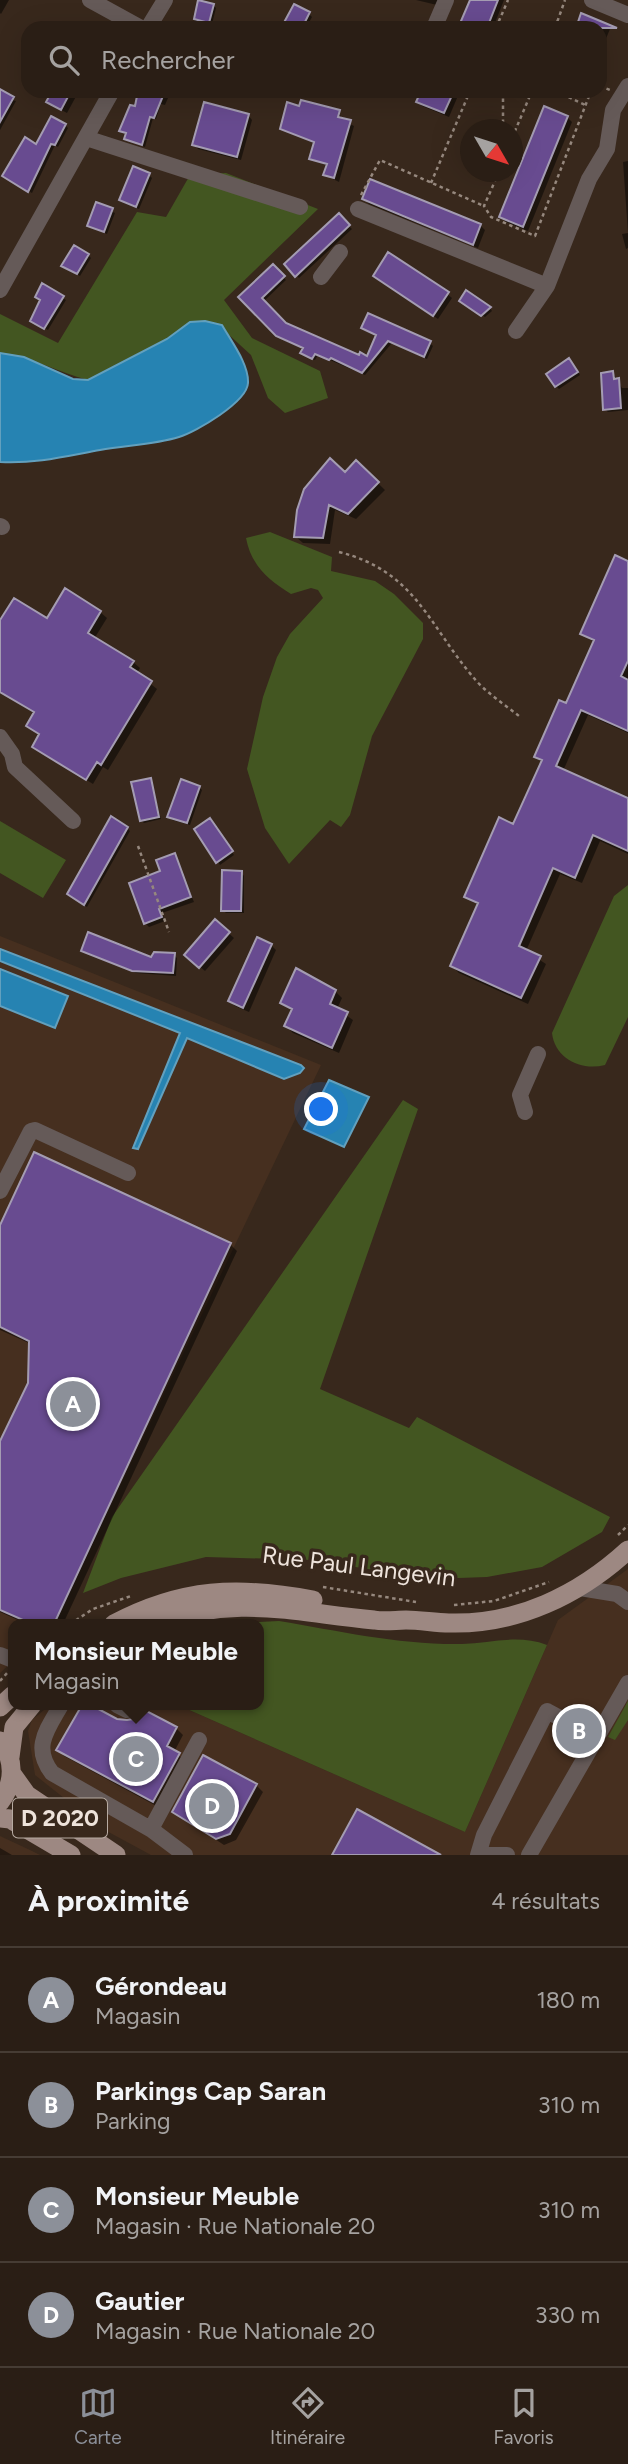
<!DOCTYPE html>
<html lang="fr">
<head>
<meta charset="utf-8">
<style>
	body { margin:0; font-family:Figtree,sans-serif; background:#362b22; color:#f1f3f6 }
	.compass { position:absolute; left:460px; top:119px; width:63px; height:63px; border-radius:50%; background:#2a1e15; box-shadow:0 7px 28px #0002; rotate:129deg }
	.you { position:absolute; left:322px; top:1110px; width:24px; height:24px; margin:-18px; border:5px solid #fff; border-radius:50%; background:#1a73e8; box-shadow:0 0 0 10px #1a73e833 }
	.badge { display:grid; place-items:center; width:46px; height:46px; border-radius:50%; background:#8c9099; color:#fff; font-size:23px; font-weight:700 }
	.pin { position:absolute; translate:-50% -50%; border:4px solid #fff; box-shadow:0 2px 7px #0006 }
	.popup { position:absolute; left:8px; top:1619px; width:256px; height:91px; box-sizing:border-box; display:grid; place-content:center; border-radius:14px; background:#2a1e15; filter:drop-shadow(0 2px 5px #0005); font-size:23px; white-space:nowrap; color:#a5a2a0 }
	.popup b { font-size:26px; color:#f1f3f6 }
	.popup::after { content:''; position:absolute; left:50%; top:100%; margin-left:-14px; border:14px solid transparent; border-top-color:#2a1e15 }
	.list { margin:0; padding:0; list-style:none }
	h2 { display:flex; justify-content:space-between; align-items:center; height:91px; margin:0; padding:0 28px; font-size:30px }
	h2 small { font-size:23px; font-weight:400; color:#a5a2a0 }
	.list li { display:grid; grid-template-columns:46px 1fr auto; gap:21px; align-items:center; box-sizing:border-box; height:105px; padding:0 28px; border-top:2px solid #463c34 }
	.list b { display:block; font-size:26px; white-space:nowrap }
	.list p { margin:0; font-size:23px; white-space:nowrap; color:#a5a2a0 }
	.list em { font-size:23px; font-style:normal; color:#a5a2a0 }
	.icon { flex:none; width:38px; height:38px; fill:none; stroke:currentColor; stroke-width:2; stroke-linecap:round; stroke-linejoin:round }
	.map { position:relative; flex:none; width:628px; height:1855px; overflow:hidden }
	.search { position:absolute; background:#2a1e15; box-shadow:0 7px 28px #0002; left:21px; right:21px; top:21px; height:77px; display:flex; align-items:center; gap:18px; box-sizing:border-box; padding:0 24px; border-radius:21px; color:#a5a2a0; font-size:26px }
	.sheet { height:511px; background:#2a1e15 }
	nav { display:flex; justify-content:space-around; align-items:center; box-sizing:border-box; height:98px; border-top:2px solid #463c34; background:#2a1e15; font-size:19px; color:#a5a2a0 }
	nav a { display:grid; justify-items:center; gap:4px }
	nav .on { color:#8c9099 }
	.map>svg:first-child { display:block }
	.built { fill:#462f1f }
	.green { fill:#435621 }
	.water { fill:#2683b2; stroke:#62a0be; stroke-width:2 }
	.shadow { fill:#0007 }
	.building { fill:#684b90; stroke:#a49cb2; stroke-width:2 }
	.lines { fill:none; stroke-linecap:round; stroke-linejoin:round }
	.path { stroke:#96887e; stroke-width:2.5; stroke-dasharray:3.5 3.5; stroke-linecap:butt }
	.minor { stroke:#655a58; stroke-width:16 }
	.major { stroke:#9d8882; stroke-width:19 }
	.labels { text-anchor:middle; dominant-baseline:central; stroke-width:7; stroke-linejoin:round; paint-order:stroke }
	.shield { fill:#38281c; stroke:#b7aba2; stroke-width:2 }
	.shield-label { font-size:23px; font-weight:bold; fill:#eee3db }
	.street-label { font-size:24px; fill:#eee3db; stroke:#38281c }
</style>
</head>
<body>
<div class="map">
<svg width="628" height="1855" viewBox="0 0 628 1855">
	<rect width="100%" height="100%" fill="#38281c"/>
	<!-- built -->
	<path class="built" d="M0 936 321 1065 54 1624H13V1661L0 1673Z
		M628 1569V1855H151L103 1829 35 1775 28 1731 32 1720 50 1705H178L465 1832 558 1620Z
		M0 1836 30 1850 40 1855H0Z"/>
	<!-- green -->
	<path class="green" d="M226 173 318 209 224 300 252 338 320 371 328 398 285 413 268 398 251 355 216 323 190 322 167 339 88 380C58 372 31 357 0 353V314L58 343 137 212 166 217 190 175Z
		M270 532 332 557 331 571 375 581 394 594 423 623V639L372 736 350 815 341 827 330 820 289 864 265 828 247 769 263 697 277 657 290 634 323 598 318 590 311 588 291 594C268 580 251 565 246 538Z
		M0 821 66 860 43 898 0 873Z
		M628 885V1017L605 1065C581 1071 555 1059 552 1033L614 896Z
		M403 1100 418 1109 320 1389 409 1428 417 1417 610 1517 602 1532 542 1567 487 1577 430 1579 312 1560 206 1557 121 1578 83 1593 112 1517Z
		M279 1621C339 1631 400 1645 462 1644 492 1643 518 1634 547 1645L465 1832 178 1705H258V1624H220Z
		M628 1701V1720L615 1740 608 1737Z"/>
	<!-- water -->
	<path class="water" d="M205 321 222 325C231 341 249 364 248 383 247 402 196 432 179 437 153 445 126 445 100 450 67 456 35 464 0 462V353L24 357 73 379 88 380 167 339 190 322Z
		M0 949 301 1065 304 1068 300 1073 284 1079 187 1038 138 1149 133 1148 180 1033 0 961Z
		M0 969 68 996 55 1028 0 1006Z
		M329 1080 369 1097 344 1147 304 1129Z"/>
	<!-- shadow -->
	<path class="shadow" d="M0 0H9L1 14 0 13Z
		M416 0H440L437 5Z
		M471 0H504L493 28H460Z
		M214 6 216 8 211 28H193L196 15Z
		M309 14 312 17 306 28H283Z
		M605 24 610 29 600 53V28H577Z
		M54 91H79L67 113 50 104Z
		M144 91H171L165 105 161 104 156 119 153 118 145 147 129 141 127 135 121 131Z
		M422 91H467L466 94 460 91 449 117 422 106 418 101Z
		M566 91H585L582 97Z
		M0 97 16 101 0 130Z
		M339 112 342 120 354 126 339 182 325 175 328 166 311 158 315 144 282 128Z
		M248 115 252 120 241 160 198 149 194 144Z
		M567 117 572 122 528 231 506 222 501 217Z
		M65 125 68 128 58 147 55 145 32 193 7 179 37 146Z
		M628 161V248L626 249 622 234 628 233 623 162Z
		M149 175 152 178 139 209 124 203 121 200Z
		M371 181 480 225 485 230 478 248 369 204 364 199Z
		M97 204 115 213 107 234 89 226Z
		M339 216 352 229 299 278 286 264Z
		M88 255 91 258 80 276 67 268Z
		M273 267 286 280 263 302 285 324 360 358H367L377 336 363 328 430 343 433 346 427 359 392 343 365 375 318 355 315 360 306 356 304 349 281 339 241 297Z
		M375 276 447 294 452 298 438 319Z
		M43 286 66 300 48 330 35 323Z
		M464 304 490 308 492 311 485 317Z
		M572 363 580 375 559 389 556 386Z
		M613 373 622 388H628V410L608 412 605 409Z
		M356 462 385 490 356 519 335 510 330 544 303 543 296 537Z
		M628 563V733L588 715 563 771 628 800V854L600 841 582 883 560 874 526 951 546 964 528 1004 459 973 452 966 479 905 466 896 514 826 542 763 536 756 567 705 595 643 582 634Z
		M100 612 107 618 94 639 133 662 140 668 137 673 157 689 108 770 103 767 93 784 34 747 40 736 28 726 35 714 0 691V623Z
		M150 779 161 819 144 823 141 820Z
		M199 787 202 790 190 825 172 820 169 817Z
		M213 823 234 855 220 865 218 862Z
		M127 828 130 831 87 907 72 897Z
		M174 855 194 902 162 913 165 921 149 927 145 923 163 872Z
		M241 872 244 876V913H226L223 910Z
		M215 921 234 938 205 971 186 955Z
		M271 945 276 950 249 1012 235 1006 230 1001Z
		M83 950 152 959 174 955 177 958 176 976 136 973Z
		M335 991 342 998 337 1009 353 1020 339 1053 293 1033 286 1026 293 1011 282 1003Z
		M35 1155 230 1244 237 1251 63 1624H27L0 1612V1446L29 1383 31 1344 0 1330V1229Z
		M83 1705 117 1721 176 1728 183 1735 174 1752 186 1761 160 1808 64 1756 58 1749Z
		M256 1785 263 1792 236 1840 224 1845 174 1812Z
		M0 1848 12 1855H0Z"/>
	<!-- building -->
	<path class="building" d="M198 0 214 4 209 23 194 19Z
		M470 0H498L487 28H458Z
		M294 4 310 12 302 28H281Z
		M581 13 617 28H576Z
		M0 89 14 97 0 122Z
		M52 91H71L61 110 46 102Z
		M130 91H165L154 118 150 117 142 145 124 139 126 133 119 131 130 105 135 106 137 96 129 94Z
		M421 91H454L444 113 416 102Z
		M301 100 340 110 338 117 351 120 334 178 323 175 327 164 309 159 314 142 280 129 287 102 299 106Z
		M204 102 249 114 237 157 192 145Z
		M544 106 568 116 523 227 499 217Z
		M51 116 66 124 55 145 51 144 28 192 2 176 25 137 36 144Z
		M133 166 150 173 136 207 119 200Z
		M370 179 481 224 473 245 362 199Z
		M96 202 113 208 104 232 87 226Z
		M339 213 350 225 295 277 284 264Z
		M74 245 89 254 77 274 61 266Z
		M388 252 449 292 433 316 373 276Z
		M273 264 285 276 262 298 286 323 359 355 360 352 367 356 376 335 361 328 368 313 431 341 424 357 388 341 362 373 331 358 329 360 315 354 312 359 300 353 303 348 276 336 238 297Z
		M42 283 64 296 44 329 30 321 40 300 35 297Z
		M466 290 491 307 481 316 459 301Z
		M569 358 578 372 555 387 546 374Z
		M613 371 614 379 619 378 621 408 603 410 601 373Z
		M330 458 345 472 356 460 379 482 348 514 329 505 323 538 294 537 297 510 304 489Z
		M615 555 628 561V661L621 676 628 680V731L581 710 556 766 628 798V851L593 835 575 878 553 868 519 946 541 956 521 998 450 966 478 903 464 897 499 817 513 824 542 760 534 757 559 700 566 703 594 640 580 634Z
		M65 588 101 611 88 633 134 661 130 667 152 681 101 765 97 762 86 780 32 747 39 734 26 726 34 712 0 692V620L14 598 47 618Z
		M151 778 159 817 140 821 131 782Z
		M181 779 200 786 187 823 167 817Z
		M111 816 128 827 84 905 67 894Z
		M210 818 233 851 216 863 194 829Z
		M175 853 191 897 159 909 162 917 144 924 129 883 160 871 156 860Z
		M222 870 242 871 241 911H221Z
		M215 919 230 932 199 968 184 955Z
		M88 932 151 957 154 952 175 953 173 973 132 971 81 951Z
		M257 937 272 944 243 1008 228 1001Z
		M296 968 336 990 330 1004 348 1012 332 1048 284 1026 292 1009 280 1003Z
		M34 1152 231 1243 54 1624H32L0 1610V1441L28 1383 29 1341 0 1327V1225Z
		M82 1705H91L117 1719 127 1720 133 1719 139 1707 177 1727 167 1746 180 1753 153 1802 56 1750Z
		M203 1755 257 1784 230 1834 216 1839 172 1812Z
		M357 1809 441 1855H332Z"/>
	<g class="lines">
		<!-- path -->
		<path class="path" d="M496 28 508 0
			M555 28 565 0
			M600 86 610 90
			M556 91 585 105
			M503 130V91
			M512 138 532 91
			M499 172 484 206 491 217 535 236 591 91
			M431 183 470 91
			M361 195 380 160 484 206
			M339 552C415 571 428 624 473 677 485 692 504 704 519 716
			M138 846 169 932
			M618 1535 628 1525
			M323 1587 416 1602
			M454 1605 494 1601 549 1582
			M70 1624 93 1609 131 1596
			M0 1681 8 1672"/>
		<!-- minor -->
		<path class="minor" d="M90 0 141 28
			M592 0 628 15
			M148 28 165 0
			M434 28 446 0
			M86 138 300 207
			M358 209 547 286 589 179 607 149 613 110 628 86
			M321 277 340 252
			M0 290 112 91
			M516 331 547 286
			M0 526 2 527
			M0 737 12 754 15 767 73 821
			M525 1112 520 1095 538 1054
			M0 1191 31 1131 35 1130 128 1173
			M580 1588 617 1594 628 1602
			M0 1655 13 1660
			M61 1705C47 1730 32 1747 52 1773L152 1830 185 1855
			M117 1705 127 1710
			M151 1829 199 1740
			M478 1855 484 1835 547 1711 597 1738
			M489 1855H507
			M529 1855 628 1683"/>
		<!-- major -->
		<path class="major" d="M114 1624C182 1588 238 1586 313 1600
			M153 1624C237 1594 290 1612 374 1620 385 1622 396 1620 406 1620 421 1620 435 1623 449 1623 517 1625 579 1595 628 1550
			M0 1707 13 1695
			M0 1741C15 1759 15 1783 0 1802
			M10 1757 14 1727 32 1705
			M12 1774 27 1795 116 1855
			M0 1818 10 1819 71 1855"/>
	</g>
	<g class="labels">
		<!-- shield labels -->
		<rect class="shield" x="13" y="1798.5" width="94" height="39" rx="5"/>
		<g class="shield-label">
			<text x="60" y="1818">D 2020</text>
		</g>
		<!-- street labels -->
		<g class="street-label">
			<text transform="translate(359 1566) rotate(7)">Rue Paul Langevin</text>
		</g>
	</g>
</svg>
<svg class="compass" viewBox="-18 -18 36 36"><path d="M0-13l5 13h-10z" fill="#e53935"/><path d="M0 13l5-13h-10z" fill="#a5a2a0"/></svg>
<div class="you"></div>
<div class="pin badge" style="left:73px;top:1404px">A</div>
<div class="pin badge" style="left:579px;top:1731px">B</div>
<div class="pin badge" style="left:136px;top:1759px">C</div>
<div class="popup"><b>Monsieur Meuble</b>Magasin</div>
<div class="pin badge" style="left:212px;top:1806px">D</div>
<div class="search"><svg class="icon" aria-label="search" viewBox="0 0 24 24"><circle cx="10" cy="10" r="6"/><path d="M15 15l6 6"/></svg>Rechercher</div>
</div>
<section class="sheet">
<h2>À proximité<small>4 résultats</small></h2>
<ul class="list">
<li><span class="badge">A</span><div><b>Gérondeau</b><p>Magasin</p></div><em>180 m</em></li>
<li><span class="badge">B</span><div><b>Parkings Cap Saran</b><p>Parking</p></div><em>310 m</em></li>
<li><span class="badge">C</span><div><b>Monsieur Meuble</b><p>Magasin · Rue Nationale 20</p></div><em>310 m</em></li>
<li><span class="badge">D</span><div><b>Gautier</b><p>Magasin · Rue Nationale 20</p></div><em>330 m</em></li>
</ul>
</section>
<nav>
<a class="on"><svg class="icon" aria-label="map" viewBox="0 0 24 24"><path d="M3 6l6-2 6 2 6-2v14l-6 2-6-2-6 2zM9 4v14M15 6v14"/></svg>Carte</a>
<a><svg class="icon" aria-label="directions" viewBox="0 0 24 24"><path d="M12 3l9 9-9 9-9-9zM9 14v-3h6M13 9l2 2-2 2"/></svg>Itinéraire</a>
<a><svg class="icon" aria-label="saved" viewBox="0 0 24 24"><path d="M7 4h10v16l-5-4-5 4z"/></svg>Favoris</a>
</nav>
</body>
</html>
